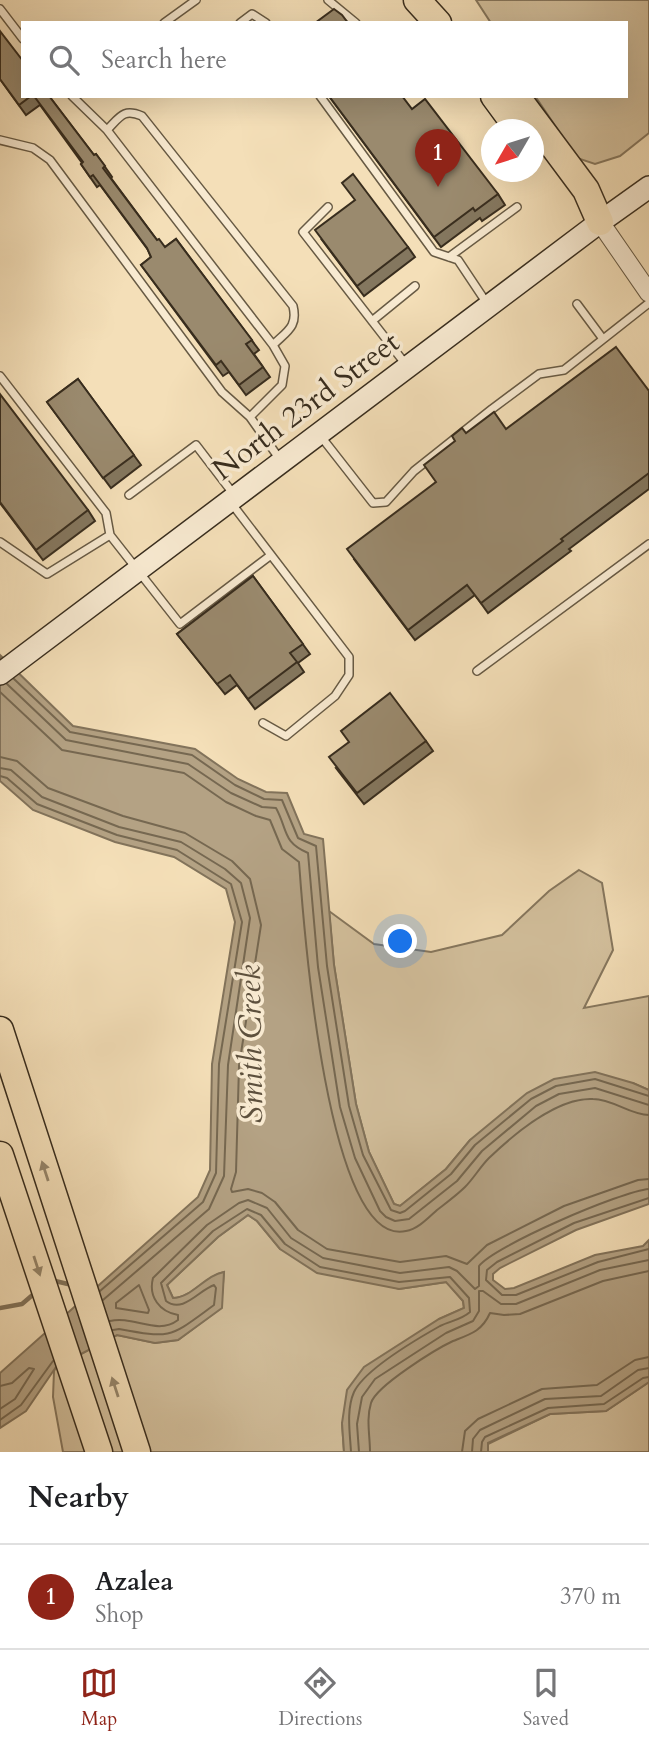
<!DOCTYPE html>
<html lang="en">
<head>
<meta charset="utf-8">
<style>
	body { margin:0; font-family:Cardo,serif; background:#f6f6f6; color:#202124 }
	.compass { position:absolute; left:481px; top:119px; width:63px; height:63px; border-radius:50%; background:#fff; box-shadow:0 7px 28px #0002; rotate:231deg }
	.you { position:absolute; left:401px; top:942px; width:24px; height:24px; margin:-18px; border:5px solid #fff; border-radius:50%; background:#1a73e8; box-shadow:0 0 0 10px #1a73e833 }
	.badge { display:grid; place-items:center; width:46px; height:46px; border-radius:50%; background:#8f2418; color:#fff; font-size:23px; font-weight:700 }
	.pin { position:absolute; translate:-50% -58px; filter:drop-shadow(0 2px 4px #0008) }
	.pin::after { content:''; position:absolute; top:37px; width:24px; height:21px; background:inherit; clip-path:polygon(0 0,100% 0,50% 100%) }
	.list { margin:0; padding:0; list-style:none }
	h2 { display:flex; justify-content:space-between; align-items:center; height:91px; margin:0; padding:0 28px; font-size:30px }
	h2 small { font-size:23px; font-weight:400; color:#757577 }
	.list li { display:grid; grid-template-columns:46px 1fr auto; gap:21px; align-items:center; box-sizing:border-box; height:105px; padding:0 28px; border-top:2px solid #e0e0e0 }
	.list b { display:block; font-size:26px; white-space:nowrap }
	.list p { margin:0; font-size:23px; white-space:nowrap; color:#757577 }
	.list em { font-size:23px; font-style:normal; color:#757577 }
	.icon { flex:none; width:38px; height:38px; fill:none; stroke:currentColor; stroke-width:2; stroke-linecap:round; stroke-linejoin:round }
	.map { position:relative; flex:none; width:649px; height:1452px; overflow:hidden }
	.search { position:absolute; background:#fff; box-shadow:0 7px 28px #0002; left:21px; right:21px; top:21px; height:77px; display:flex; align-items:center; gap:18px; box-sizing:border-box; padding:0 24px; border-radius:0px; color:#757577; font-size:26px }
	.sheet { height:196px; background:#fff }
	nav { display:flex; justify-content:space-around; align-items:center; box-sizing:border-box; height:98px; border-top:2px solid #e0e0e0; background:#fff; font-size:19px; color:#757577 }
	nav a { display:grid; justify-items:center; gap:4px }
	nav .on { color:#8f2418 }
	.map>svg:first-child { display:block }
	.green { fill:#d4c19e; stroke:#86775e; stroke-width:2 }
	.water { fill:#b4a284; stroke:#82735b; stroke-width:2 }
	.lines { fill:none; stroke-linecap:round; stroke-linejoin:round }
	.shore { stroke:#766851; stroke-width:2 }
	.stream { stroke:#82735b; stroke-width:4.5 }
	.service-casing { stroke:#675a44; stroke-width:10 }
	.tertiary-casing { stroke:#675a44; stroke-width:20 }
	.secondary-casing { stroke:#382d1e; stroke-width:24 }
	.motorway-casing { stroke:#382d1e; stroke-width:29 }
	.service { stroke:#f8ead1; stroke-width:7 }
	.tertiary { stroke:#f8ead1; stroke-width:18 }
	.secondary { stroke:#f8ead1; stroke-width:21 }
	.motorway { stroke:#f4dfb8; stroke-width:26 }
	.wall { fill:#84775f; stroke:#382d1e; stroke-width:2 }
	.building { fill:#9a8a6e; stroke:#382d1e; stroke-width:2 }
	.oneway { fill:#96866b }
	.labels { text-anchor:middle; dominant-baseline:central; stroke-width:7; stroke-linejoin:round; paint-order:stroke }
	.street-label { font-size:30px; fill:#382d1e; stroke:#f8ead1 }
	.water-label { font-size:32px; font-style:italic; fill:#5d503d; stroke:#f8ead1 }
</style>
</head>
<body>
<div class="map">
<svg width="649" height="1452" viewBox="0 0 649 1452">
	<rect width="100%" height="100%" fill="#f4dfb8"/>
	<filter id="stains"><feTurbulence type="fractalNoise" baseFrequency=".00286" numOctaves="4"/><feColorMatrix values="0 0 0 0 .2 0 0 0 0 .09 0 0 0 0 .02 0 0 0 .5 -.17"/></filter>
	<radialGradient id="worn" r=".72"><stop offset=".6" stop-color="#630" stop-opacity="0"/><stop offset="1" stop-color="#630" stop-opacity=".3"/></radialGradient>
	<!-- green -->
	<path class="green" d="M476 0H649V133L620 156 595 164 577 158 535 96H626V23H491Z
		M579 870 602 883 613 950 584 1008 649 996V1090L633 1083 470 1140 446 1169 400 1206 394 1204 369 1152 356 1104 334 965 329 911 374 944 431 952 502 935 549 891Z
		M248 1215 257 1221 280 1249 399 1289 447 1282 463 1301 464 1308 439 1319 342 1423 344 1452H63L53 1397 54 1371 56 1367 117 1335 155 1343 178 1340 221 1308 224 1272C205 1276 192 1298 173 1298L167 1285 218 1237Z
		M649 1382V1452H488V1444L550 1414 606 1411Z"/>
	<!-- water -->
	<path class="water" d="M0 655 73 726 195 749 238 779 266 792 287 793 304 834 323 839 334 965 356 1104 369 1152 394 1204 400 1206 446 1169 470 1140 527 1093 554 1079 595 1072 633 1083 649 1090V1204L576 1230 500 1268 493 1274V1280L505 1289 514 1288 595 1255 643 1246 649 1240V1382L606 1411 550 1414 488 1443V1452H344L342 1423 347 1390 364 1367 439 1319 464 1308 463 1301 446 1282 399 1289 317 1273 280 1249 257 1221 248 1215 218 1237 167 1285 173 1298C192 1298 205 1275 224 1272L222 1308 178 1340 155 1343 117 1335 56 1367 26 1411 0 1428V1373L198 1197 210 1170 212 1064 235 922 226 889 174 857 115 842 33 810 0 781Z"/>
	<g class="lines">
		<!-- shore -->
		<path class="shore" d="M14 679 70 732 192 755 235 785 264 799 282 800 298 838 316 846 327 966 349 1106 363 1155 391 1210 400 1213 405 1211 451 1174 475 1145 531 1099 556 1086 595 1079 649 1096
			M7 684 66 740 188 764 231 793 262 807 276 808C288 830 282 842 308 853L318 967 340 1107 355 1158 380 1211 386 1217 395 1221 409 1219 457 1181 482 1151 536 1106 559 1094 595 1088 649 1105
			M0 692 62 750 184 773 226 802 256 816 270 820 282 849 299 862C303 916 326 1250 406 1231 418 1229 428 1218 437 1210 446 1203 457 1195 465 1187 474 1178 480 1167 489 1158 514 1134 558 1097 593 1099 613 1099 630 1115 649 1115
			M0 757 17 761 48 788 123 816 185 833 232 861 250 879 261 925 239 1066 236 1172 231 1189 232 1192 248 1189 262 1193 275 1202 298 1230 327 1249 400 1262 446 1256 467 1264 487 1245 564 1206 638 1180 649 1179
			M0 768 11 770 42 797 119 827 181 842 225 869 241 883 250 918 228 1065 224 1176 209 1209 103 1300
			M0 776 7 778 37 804 117 835 177 850 231 884 242 922 219 1064 216 1173 203 1202 100 1291
			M649 1198 574 1223 497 1262 487 1270 486 1280 502 1295H516L598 1262 649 1249
			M139 1285 149 1310 148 1313 116 1308V1303Z
			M110 1321C133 1315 157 1336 178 1320V1315C160 1312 148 1297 153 1278L207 1225 239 1203 248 1200 267 1208 291 1238 323 1258 400 1273 449 1267 457 1271 475 1289 479 1286V1266C494 1246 622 1191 649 1189
			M113 1330 119 1329C173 1339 170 1337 214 1305L216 1288 214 1285C199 1290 183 1314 166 1301L161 1283 213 1231 247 1209 261 1215 285 1244 320 1267 399 1282 450 1277 469 1298 470 1312C461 1320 450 1321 440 1326 417 1339 365 1369 354 1392 346 1410 350 1433 351 1452
			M0 1386 12 1383 29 1368 34 1369 15 1399 0 1409
			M0 1420 21 1405 53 1361
			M359 1452 357 1424 362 1397 375 1379 446 1333 473 1321 479 1311V1291H483L501 1304H516L600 1270 649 1260
			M370 1452C370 1436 366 1419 371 1403 376 1386 436 1349 453 1341 471 1334 482 1331 490 1313L504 1315 520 1314 603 1281 649 1271
			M462 1452 465 1431 478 1419 542 1389 597 1385 635 1360 649 1357
			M472 1452 473 1439 480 1430 545 1399 601 1396 638 1370 649 1368
			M481 1452 482 1442 485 1437 548 1408 604 1404 643 1378 649 1377"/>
		<!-- stream -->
		<path class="stream" d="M51 1280 72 1285
			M0 1308 22 1304 36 1292"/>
		<!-- service casing -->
		<g class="service-casing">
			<path id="service" d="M328 0 356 23
				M0 9 23 39
				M164 23 196 0
				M240 23 252 14 266 23
				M72 96 107 130 273 345 285 366 282 385 250 417
				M320 96 434 252 458 260 488 305
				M107 130C120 117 123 108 142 116L293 306C298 327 287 331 273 345
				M0 140 33 148 50 160 222 392 250 417 281 461
				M328 207 303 232 407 366
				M449 257 517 207
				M577 304 603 339
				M372 321 415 286
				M0 376 106 513 110 535
				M319 434 373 503 386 502 414 471 492 409 539 374 564 370 649 303
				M129 495 196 445 235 496
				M232 504 349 657V675L335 696 286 736 263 723
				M0 542 47 574 110 535 180 624 271 555
				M477 671 649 544"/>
		</g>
		<!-- tertiary casing -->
		<g class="tertiary-casing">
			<path id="tertiary" d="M600 222 649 293"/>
		</g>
		<!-- secondary casing -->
		<g class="secondary-casing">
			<path id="secondary" d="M0 674 600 222 649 187"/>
		</g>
		<!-- motorway casing -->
		<g class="motorway-casing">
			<path id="motorway" d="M417 0 438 23
				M494 96 519 130
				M516 96 586 190 600 222
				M0 1030 137 1452
				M0 1155 99 1452"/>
		</g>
		<!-- service -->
		<use href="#service" class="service"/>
		<!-- tertiary -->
		<use href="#tertiary" class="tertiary"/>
		<!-- secondary -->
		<use href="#secondary" class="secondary"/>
		<!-- motorway -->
		<use href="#motorway" class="motorway"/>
	</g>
	<!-- wall -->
	<path class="wall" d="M0 79 23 96H49L94 155 96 154 112 177 111 178 157 240 165 247 176 239 259 350 254 354 270 377 246 395 229 372 223 376 141 265 151 257 148 250 100 185 97 187 81 164 82 163 40 105 26 115Z
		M329 96 412 109 498 194 505 205 482 221 480 218 441 247Z
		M322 240 408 247 415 257 364 296Z
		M78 379 141 465 111 488 47 402Z
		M649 391V489L569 549 571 551 488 613 475 595 415 640 354 559 436 482 466 433 506 429Z
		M0 503 88 510 95 521 43 560Z
		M253 576 310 654 298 663 304 672 255 709 237 685 225 694 177 634Z
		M426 741 433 751 364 804 336 768Z"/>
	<!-- building -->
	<path class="building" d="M334 9 342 15 348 23H315Z
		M0 31 23 61V96H31L19 105 0 79Z
		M34 96H49L94 155 96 154 105 166 103 168 157 240 159 239 165 247 176 239 252 340 246 344 263 367 239 385 221 361 216 365 141 265 151 257 147 248 93 175 90 177 81 164 83 162Z
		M329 96H402L412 109 425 99 498 194 475 211 473 208 434 237Z
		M353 174 408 247 357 286 315 230 355 200 342 183Z
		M616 347 649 391V473L561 539 563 541 481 603 467 585 408 630 347 549 436 482 424 465 455 441 452 436 462 428 466 433 494 412 506 429Z
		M78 379 134 455 103 478 47 402Z
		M0 394 88 510 36 550 0 502Z
		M253 576 303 644 290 653 297 662 248 699 230 675 217 684 177 634Z
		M390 693 426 741 357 793 329 757 349 742 341 731Z"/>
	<!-- one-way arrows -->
	<defs><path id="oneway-solid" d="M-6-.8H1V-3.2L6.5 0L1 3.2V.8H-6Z" transform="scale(1.75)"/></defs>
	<g class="oneway">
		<use href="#oneway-solid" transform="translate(45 1171) rotate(-108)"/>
		<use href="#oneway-solid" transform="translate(37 1266) rotate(72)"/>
		<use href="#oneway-solid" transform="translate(115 1387) rotate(-108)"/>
	</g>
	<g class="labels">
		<!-- street labels -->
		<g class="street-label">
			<text transform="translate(306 406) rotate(-37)">North 23rd Street</text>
		</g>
		<!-- water labels -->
		<g class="water-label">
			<text transform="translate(251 1044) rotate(-91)">Smith Creek</text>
		</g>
	</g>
	<rect width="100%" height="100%" filter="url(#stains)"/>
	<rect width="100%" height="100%" fill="url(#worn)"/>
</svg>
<svg class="compass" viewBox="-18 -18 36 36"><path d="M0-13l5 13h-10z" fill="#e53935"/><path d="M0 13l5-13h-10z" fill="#757577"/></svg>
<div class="you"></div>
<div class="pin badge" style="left:438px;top:187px">1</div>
<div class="search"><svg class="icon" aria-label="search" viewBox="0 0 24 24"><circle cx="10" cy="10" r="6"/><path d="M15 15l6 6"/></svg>Search here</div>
</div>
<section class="sheet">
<h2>Nearby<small></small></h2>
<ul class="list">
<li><span class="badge">1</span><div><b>Azalea</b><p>Shop</p></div><em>370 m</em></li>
</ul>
</section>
<nav>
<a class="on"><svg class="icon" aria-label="map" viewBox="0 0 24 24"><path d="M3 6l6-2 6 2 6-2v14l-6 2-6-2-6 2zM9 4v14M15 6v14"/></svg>Map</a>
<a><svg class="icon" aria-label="directions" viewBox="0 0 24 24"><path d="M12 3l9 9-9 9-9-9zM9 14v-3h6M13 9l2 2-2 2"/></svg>Directions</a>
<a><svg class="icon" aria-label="saved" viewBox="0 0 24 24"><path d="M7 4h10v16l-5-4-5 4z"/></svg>Saved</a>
</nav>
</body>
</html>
